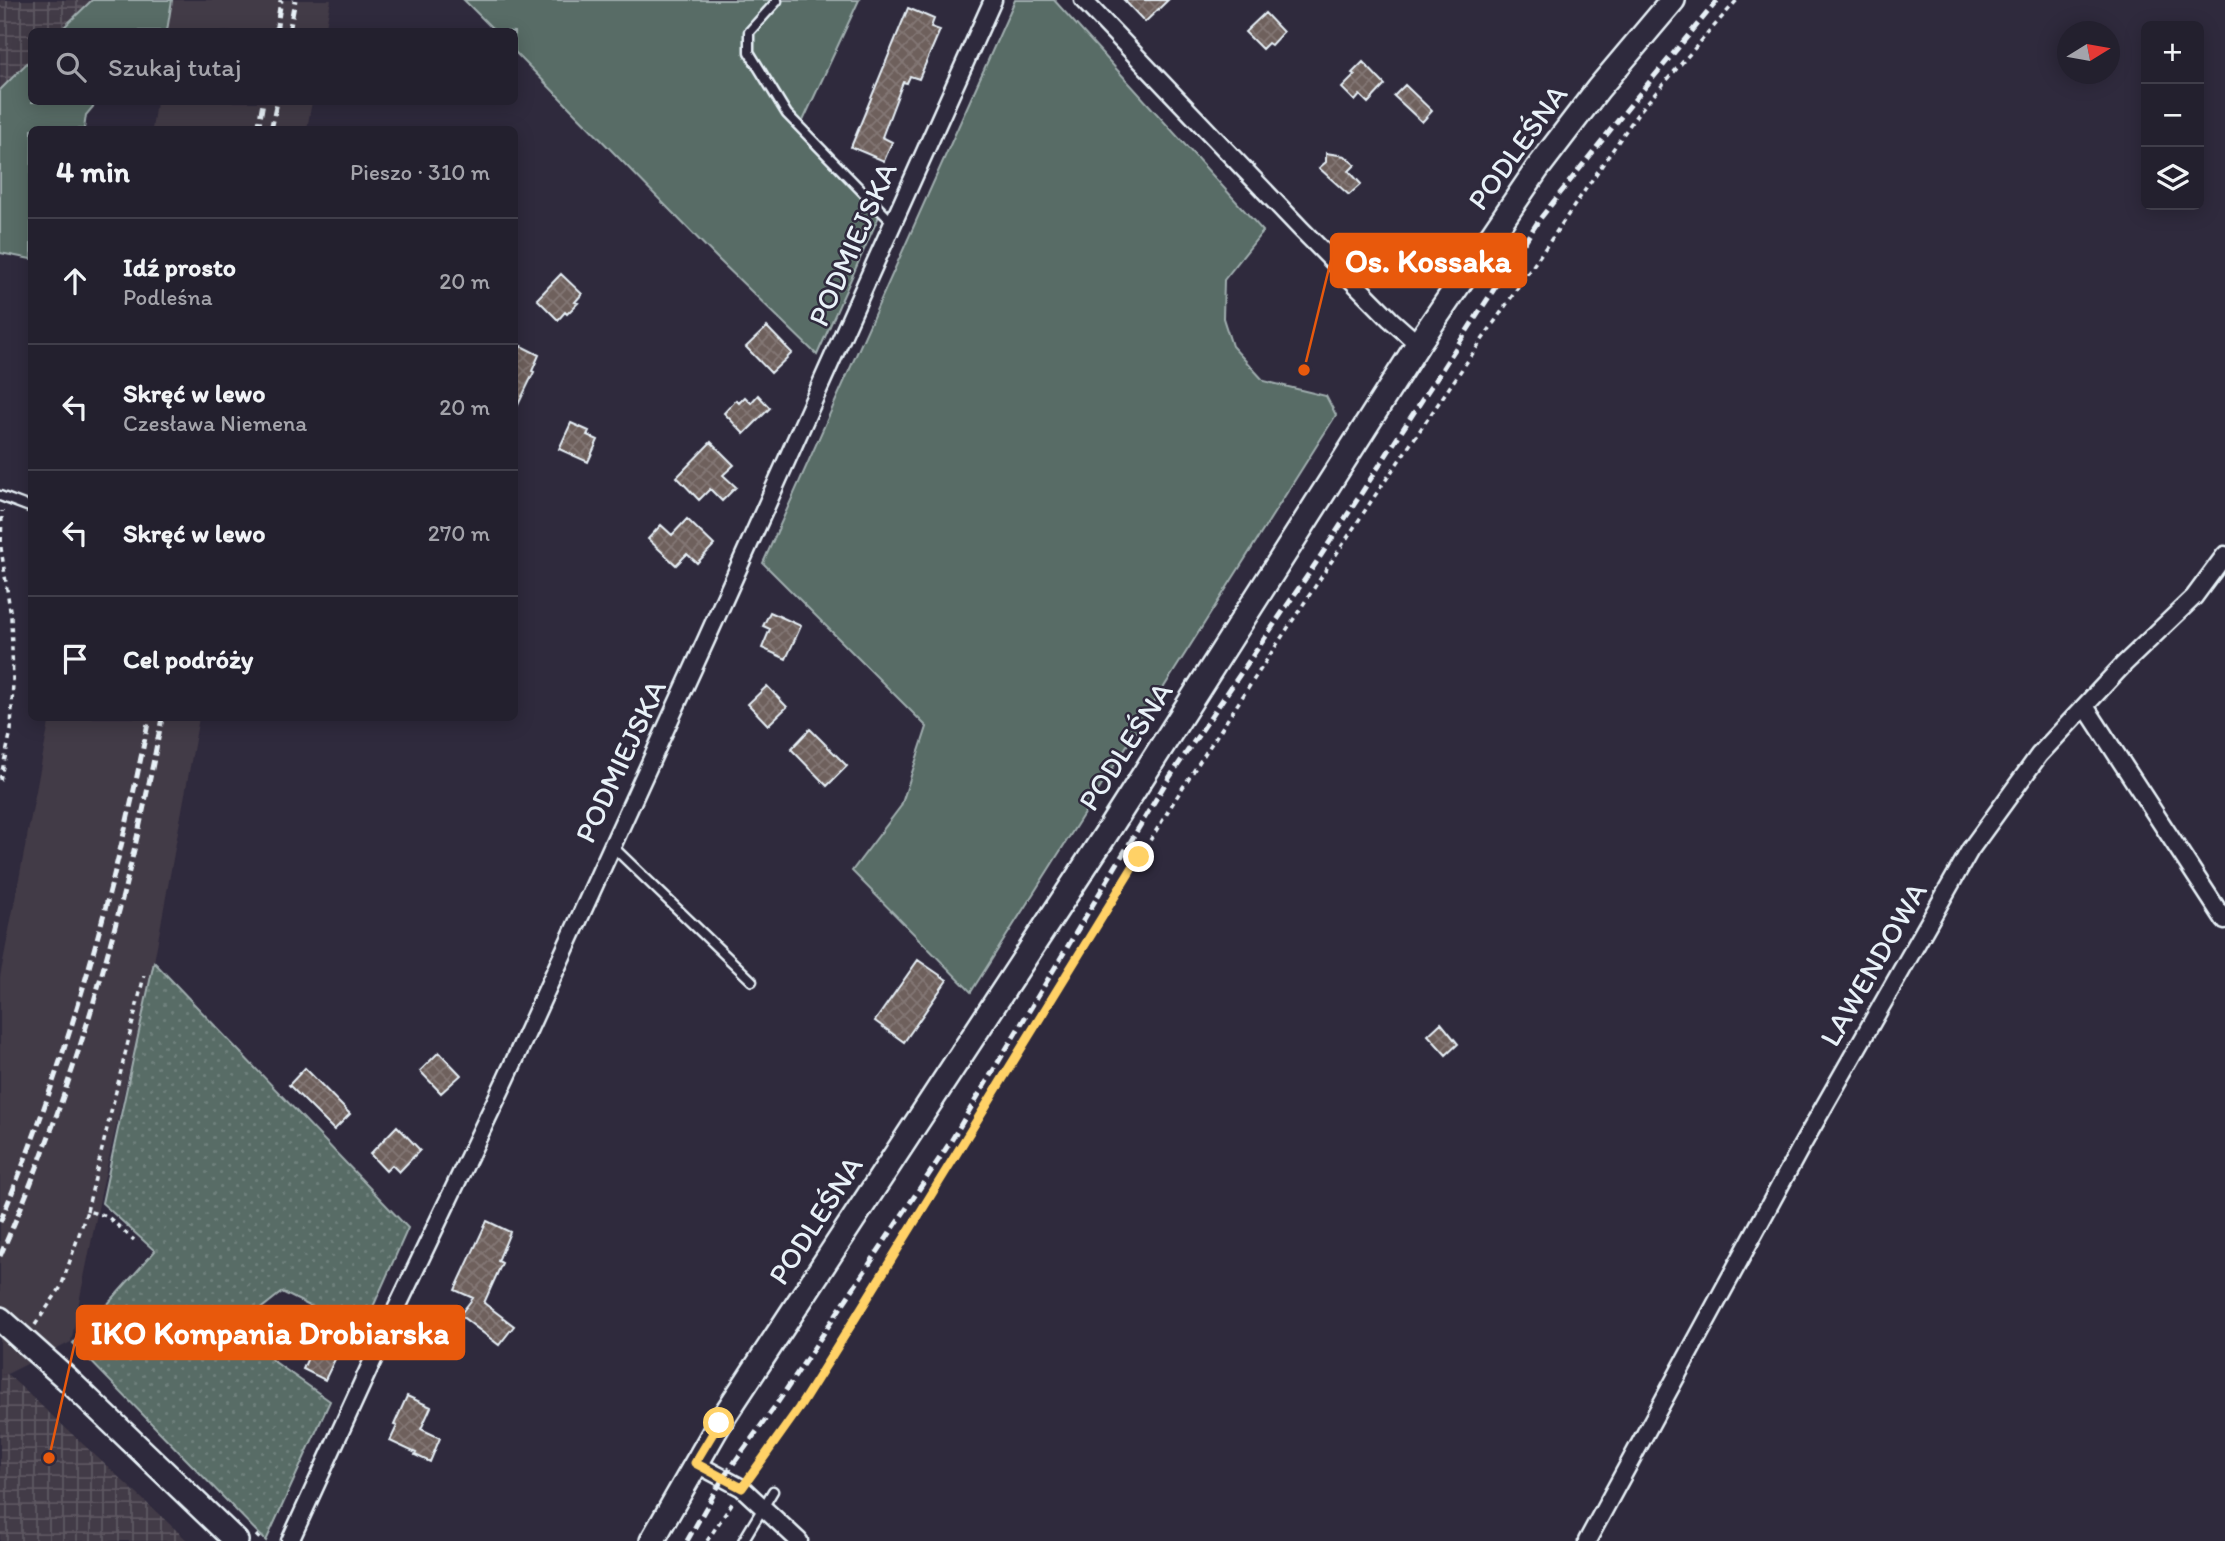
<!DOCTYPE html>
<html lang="pl">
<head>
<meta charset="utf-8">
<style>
	body { margin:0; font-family:Itim,sans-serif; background:#2b2836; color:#f1f3f6 }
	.controls { position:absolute; right:21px; top:21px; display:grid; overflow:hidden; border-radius:10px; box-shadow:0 4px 18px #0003 }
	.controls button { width:63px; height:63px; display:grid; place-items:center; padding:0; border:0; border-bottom:2px solid #403e4a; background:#23202e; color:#f1f3f6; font:35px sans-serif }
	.compass { position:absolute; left:2057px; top:21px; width:63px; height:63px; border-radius:50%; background:#23202e; box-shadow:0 4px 18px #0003; rotate:79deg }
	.stop { position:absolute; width:21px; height:21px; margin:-16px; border:5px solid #ffd166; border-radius:50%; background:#fff }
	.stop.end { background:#ffd166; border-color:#fff; box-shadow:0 2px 7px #0008 }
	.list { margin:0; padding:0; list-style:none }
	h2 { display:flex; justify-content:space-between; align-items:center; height:91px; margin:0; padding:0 28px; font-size:30px }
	h2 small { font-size:23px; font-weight:400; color:#a3a3aa }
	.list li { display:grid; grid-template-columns:46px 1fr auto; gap:21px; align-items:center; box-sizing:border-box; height:126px; padding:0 28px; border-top:2px solid #403e4a }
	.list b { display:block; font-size:26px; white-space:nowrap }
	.list p { margin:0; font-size:23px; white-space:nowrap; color:#a3a3aa }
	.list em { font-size:23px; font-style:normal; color:#a3a3aa }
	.icon { flex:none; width:38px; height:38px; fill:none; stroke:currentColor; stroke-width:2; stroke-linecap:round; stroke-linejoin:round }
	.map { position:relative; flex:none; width:2225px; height:1541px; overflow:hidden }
	.search { position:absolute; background:#23202e; box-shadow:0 4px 18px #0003; left:28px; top:28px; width:490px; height:77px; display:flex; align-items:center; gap:18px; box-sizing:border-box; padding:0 24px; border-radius:10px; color:#a3a3aa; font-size:26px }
	.panel { position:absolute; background:#23202e; box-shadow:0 4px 18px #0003; left:28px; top:126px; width:490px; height:595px; border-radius:10px }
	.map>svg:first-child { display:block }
	.built { fill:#423a46 }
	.industrial { fill:url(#industrial-grid) }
	.grass { fill:#586c66; stroke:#a0aeaf; stroke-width:2 }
	.garden { fill:url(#garden-dots); stroke:#a0aeaf; stroke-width:2 }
	.building { fill:url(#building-cross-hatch); stroke:#e8f1f8; stroke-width:2 }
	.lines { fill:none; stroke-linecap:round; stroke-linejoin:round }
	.lane-casing { stroke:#e8f1f8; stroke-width:13 }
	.street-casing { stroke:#e8f1f8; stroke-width:21 }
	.secondary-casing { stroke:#e8f1f8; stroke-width:28 }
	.path { stroke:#e8f1f8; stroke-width:3.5; stroke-dasharray:5 5; stroke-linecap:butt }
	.lane { stroke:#2f2a3d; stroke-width:8 }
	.street { stroke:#2f2a3d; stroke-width:16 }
	.secondary { stroke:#2f2a3d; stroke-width:23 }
	.rail { stroke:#e8f1f8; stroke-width:5; stroke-dasharray:10 5; stroke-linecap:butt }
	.route { stroke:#ffd166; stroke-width:9 }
	.labels { text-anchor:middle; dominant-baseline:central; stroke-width:5; stroke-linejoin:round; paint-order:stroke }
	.street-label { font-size:30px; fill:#e8f1f8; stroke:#2f2a3d }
	.leader { fill:none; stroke:#e8590c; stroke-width:2.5 }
	.callout-dot { fill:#e8590c; stroke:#2f2a3d; stroke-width:2.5 }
	.callout { fill:#e8590c; stroke:#e8590c; stroke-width:2.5 }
	.callout-label { font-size:32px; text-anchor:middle; font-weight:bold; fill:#fff }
</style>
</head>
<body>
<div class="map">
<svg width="2225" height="1541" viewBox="0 0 2225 1541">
	<defs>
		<pattern id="industrial-grid" width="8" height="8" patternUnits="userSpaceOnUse" patternTransform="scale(1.75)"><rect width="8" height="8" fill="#423a46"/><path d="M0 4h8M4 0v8" fill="none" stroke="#5d5761"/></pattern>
		<pattern id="garden-dots" width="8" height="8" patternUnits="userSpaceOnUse" patternTransform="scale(1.75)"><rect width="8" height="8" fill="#586c66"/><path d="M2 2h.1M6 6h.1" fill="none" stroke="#70817d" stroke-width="1.8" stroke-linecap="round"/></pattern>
		<pattern id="building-cross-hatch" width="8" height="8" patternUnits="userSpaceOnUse" patternTransform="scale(1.75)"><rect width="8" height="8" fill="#6e605c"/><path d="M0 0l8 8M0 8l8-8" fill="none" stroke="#837774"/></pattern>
	</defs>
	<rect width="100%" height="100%" fill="#2f2a3d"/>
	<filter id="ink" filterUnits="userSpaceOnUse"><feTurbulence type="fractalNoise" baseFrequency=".0143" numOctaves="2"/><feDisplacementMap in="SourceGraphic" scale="14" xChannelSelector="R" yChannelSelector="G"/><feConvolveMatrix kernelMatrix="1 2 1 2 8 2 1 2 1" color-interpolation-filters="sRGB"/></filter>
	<g filter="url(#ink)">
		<!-- built -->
		<path class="built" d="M172 0H331L325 31 167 32Z
			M156 102H312L307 129H152Z
			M50 718H199L154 962 103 1184 71 1342 7 1374 0 1375V977Z"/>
		<!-- industrial -->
		<path class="industrial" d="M0 0H92L60 31 32 32 31 59 0 90Z
			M7 1374 188 1541H0V1375Z"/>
		<!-- grass -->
		<path class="grass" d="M92 0H172L167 31H60Z
			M464 0H859L802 123 883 207 817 355 718 259 515 52 514 32 495 31Z
			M1015 0H1054L1263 231 1224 280 1223 318 1232 346 1264 381 1326 396 1336 415 971 992 852 871 901 806 927 727 763 563Z
			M31 59 32 102H97L86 115 84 129 32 130 31 259 0 253V90Z"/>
		<!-- garden -->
		<path class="garden" d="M154 962 408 1228 357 1343 350 1326 282 1292 244 1322 272 1360 330 1401 266 1541 73 1343 155 1251 102 1203Z"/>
		<!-- building -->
		<path class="building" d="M1124 0H1168L1145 22Z
			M908 8 934 19 931 27 940 30 919 79 910 76 907 83 903 82 882 137 892 142 884 161 851 147Z
			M1265 13 1283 32 1271 45 1268 43 1262 49 1245 32Z
			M1363 62 1385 85 1368 103 1360 95 1355 101 1342 88 1355 75 1352 73Z
			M1405 85 1432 111 1422 122 1394 96Z
			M1326 153 1345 156 1355 165 1349 171 1361 184 1349 195 1319 168 1326 162Z
			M561 274 582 294 575 302 578 303 567 314 565 312 558 320 537 299Z
			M767 327 792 353 771 373 746 347Z
			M521 346 539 355 532 371 534 372 514 413V360Z
			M758 395 770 408 744 434 724 413 736 400 739 403 745 397 751 403Z
			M571 423 589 431 587 435 598 440 588 462 559 449Z
			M711 442 734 465 723 475 736 487 722 501 710 489 699 500 677 477Z
			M687 519 714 545 697 563 687 554 676 565 648 539 661 525 672 535Z
			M770 612 801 626 786 659 762 648 770 629 763 626Z
			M767 686 787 707 768 725 748 704Z
			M810 729 847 766 827 786 791 749Z
			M918 960 947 980 904 1042 875 1021Z
			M1441 1023 1458 1044 1446 1055 1428 1035Z
			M439 1052 461 1075 441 1093 420 1071Z
			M305 1068 350 1114 334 1130 289 1085Z
			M397 1126 420 1150 399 1172 392 1165 386 1171 370 1154Z
			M487 1221 510 1232 498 1261 502 1263 484 1303 514 1326 499 1345 460 1315 473 1298 455 1290Z
			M313 1346 336 1357 325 1380 303 1369Z
			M407 1396 431 1407 421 1429 440 1438 430 1462 415 1455 416 1453 390 1441 397 1426 394 1425Z"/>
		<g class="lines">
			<!-- lane casing -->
			<g class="lane-casing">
				<path id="lane" d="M777 1 749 32V52L787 114 892 222
					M0 496 32 508
					M612 846 752 981
					M743 1541 773 1491"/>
			</g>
			<!-- street casing -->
			<g class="street-casing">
				<path id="street" d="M1083 0 1301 229 1390 319 1418 344
					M2085 706 2225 921
					M695 1463 742 1488 799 1541
					M290 1541 393 1316 506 1079 707 638 993 0
					M1587 1541 1801 1147 1970 850 2039 755 2124 664 2194 597 2225 555"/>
			</g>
			<!-- secondary casing -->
			<g class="secondary-casing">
				<path id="secondary" d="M0 1319 66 1378 236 1541
					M652 1541 719 1424 1106 834 1418 344 1537 169 1598 89 1673 0"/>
			</g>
			<!-- path -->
			<path class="path" d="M0 780 11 731 13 681 11 617 1 548 2 511
				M87 1211 144 976
				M35 1325 61 1287 87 1211 107 1216 134 1240
				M751 1475 799 1408 851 1325 1183 787 1372 500 1638 113 1737 0
				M256 1535 262 1541
				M707 1541 733 1502"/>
			<!-- lane -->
			<use href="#lane" class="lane"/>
			<!-- street -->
			<use href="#street" class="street"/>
			<!-- secondary -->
			<use href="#secondary" class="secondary"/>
			<!-- rail -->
			<path class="rail" d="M276 32 281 0
				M289 32 295 0
				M258 130 263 102
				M271 130 277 102
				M0 1222C68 1059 115 890 149 718
				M0 1256C77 1084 127 902 162 718
				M687 1541 723 1478 776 1405 951 1141 1165 784 1316 563 1539 220 1631 104 1718 0"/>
		</g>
	</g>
	<g class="lines" filter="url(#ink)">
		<!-- route -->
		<path class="route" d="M719 1423 695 1463 742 1488 799 1408 851 1325 1139 857"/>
	</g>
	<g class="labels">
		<!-- street labels -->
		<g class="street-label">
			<text transform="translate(1517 147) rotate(-54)">PODLEŚNA</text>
			<text transform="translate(852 244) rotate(-66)">PODMIEJSKA</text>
			<text transform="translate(1125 746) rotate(-57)">PODLEŚNA</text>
			<text transform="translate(620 761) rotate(-65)">PODMIEJSKA</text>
			<text transform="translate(1873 964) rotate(-60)">LAWENDOWA</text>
			<text transform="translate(815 1220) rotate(-57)">PODLEŚNA</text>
		</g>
	</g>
	<!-- callouts -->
	<path class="leader" d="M1304 370L1331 260M49 1458L77 1333"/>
	<g class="callout-dot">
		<circle cx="1304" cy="370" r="7"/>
		<circle cx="49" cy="1458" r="7"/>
	</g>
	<g class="callout">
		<rect x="1331" y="234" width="195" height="53" rx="7"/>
		<rect x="77" y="1306" width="387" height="53" rx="7"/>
	</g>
	<g class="callout-label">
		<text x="1428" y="272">Os. Kossaka</text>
		<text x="270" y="1344">IKO Kompania Drobiarska</text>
	</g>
</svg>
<div class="controls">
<button>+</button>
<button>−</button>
<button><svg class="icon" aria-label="layers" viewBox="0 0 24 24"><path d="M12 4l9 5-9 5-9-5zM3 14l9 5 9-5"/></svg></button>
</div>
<svg class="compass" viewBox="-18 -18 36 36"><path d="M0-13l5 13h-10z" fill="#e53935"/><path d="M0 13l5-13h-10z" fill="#a3a3aa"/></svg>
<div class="stop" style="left:719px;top:1423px"></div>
<div class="stop end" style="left:1139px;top:857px"></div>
<div class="search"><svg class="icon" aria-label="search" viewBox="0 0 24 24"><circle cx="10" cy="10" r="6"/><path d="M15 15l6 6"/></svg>Szukaj tutaj</div>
<section class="panel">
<h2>4 min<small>Pieszo · 310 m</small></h2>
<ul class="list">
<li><svg class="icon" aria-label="ahead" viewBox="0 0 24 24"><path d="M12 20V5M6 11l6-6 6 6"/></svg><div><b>Idź prosto</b><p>Podleśna</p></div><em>20 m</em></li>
<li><svg class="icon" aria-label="left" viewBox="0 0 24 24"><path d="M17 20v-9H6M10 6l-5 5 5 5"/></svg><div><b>Skręć w lewo</b><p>Czesława Niemena</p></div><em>20 m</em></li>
<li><svg class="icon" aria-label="left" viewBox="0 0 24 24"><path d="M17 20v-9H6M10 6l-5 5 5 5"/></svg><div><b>Skręć w lewo</b></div><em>270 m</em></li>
<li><svg class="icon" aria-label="arrive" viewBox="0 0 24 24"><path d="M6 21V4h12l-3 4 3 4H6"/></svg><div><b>Cel podróży</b></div></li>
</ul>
</section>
</div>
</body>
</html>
